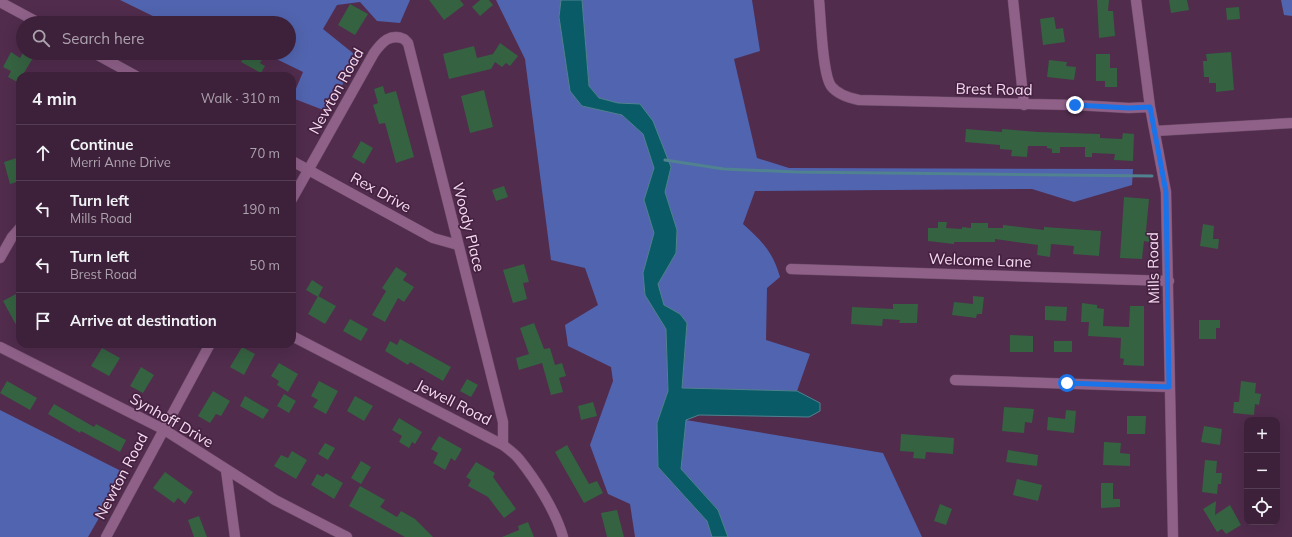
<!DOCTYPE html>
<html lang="en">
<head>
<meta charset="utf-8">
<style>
	body { margin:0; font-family:Mulish,sans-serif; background:#442942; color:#f1f3f6 }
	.controls { position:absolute; right:12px; bottom:12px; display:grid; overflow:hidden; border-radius:8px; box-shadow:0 4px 16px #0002 }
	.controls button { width:36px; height:36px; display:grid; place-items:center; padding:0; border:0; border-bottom:1px solid #563e54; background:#3d213a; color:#f1f3f6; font:20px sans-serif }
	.stop { position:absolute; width:12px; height:12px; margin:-9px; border:3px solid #1a73e8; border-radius:50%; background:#fff }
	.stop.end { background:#1a73e8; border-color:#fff; box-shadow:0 1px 4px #0008 }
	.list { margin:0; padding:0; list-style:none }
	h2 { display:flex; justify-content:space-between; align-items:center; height:52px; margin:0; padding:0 16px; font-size:17px }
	h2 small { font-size:13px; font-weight:400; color:#ada3af }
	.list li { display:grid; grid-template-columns:26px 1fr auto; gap:12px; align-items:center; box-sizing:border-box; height:56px; padding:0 16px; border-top:1px solid #563e54 }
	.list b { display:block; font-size:15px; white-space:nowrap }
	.list p { margin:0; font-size:13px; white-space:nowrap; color:#ada3af }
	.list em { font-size:13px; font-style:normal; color:#ada3af }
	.icon { flex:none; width:22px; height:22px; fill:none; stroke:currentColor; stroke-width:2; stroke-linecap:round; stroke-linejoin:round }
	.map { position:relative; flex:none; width:1292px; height:537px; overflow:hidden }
	.search { position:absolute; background:#3d213a; box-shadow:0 4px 16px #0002; left:16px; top:16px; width:280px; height:44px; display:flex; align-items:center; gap:10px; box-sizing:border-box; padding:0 14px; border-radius:22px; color:#ada3af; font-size:15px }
	.panel { position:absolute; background:#3d213a; box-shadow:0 4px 16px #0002; left:16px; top:72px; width:280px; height:276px; border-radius:12px }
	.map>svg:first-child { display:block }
	.forest { fill:#5164af }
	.water { fill:#095b67; stroke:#508290 }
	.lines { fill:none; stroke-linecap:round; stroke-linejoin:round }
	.stream { stroke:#508290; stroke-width:3 }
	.building { fill:#356241 }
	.minor-casing { stroke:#6e4c6a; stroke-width:11 }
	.minor { stroke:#8f6189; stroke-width:10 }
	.route { stroke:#1a73e8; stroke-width:5 }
	.labels { text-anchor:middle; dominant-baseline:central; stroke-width:3.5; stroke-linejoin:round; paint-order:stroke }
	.street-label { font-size:15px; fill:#f4dcf0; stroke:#462142 }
</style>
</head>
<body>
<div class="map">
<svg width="1292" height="537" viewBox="0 0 1292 537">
	<rect width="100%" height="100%" fill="#512c4d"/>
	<!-- forest -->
	<path class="forest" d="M120 0H410L400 23 377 21 360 2 337 5 323 29 359 58 326 111 292 98 303 72 264 53H289V23H204L197 20 163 21Z
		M496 0H561L559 17 570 91 582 106 622 115 643 134 654 168 644 200 654 233 643 273 645 295 666 329 668 391 657 423 658 467 707 521 712 537H635L630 504 608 494 590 445 613 381 611 367 568 346 565 325 598 305 585 268 551 260 525 59Z
		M582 0H752L760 51 734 59 757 158 789 168 1133 169 1132 185 1074 202 1032 189 755 191 743 224C762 241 773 252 780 277L767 288 766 340 810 354 797 391 682 388 687 323 680 314 664 305 658 284 676 253 677 230 665 192 671 167 640 105 618 103 599 98 589 86Z
		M1281 0H1292V16L1284 15Z
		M0 410 125 473 88 537H0Z
		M686 420 883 453 922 537H728L718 510 681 469Z"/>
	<!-- water -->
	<path class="water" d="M561 0H582L589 86 599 98 618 103 640 104 653 121 671 167 665 192 677 230 676 253 658 284 664 305 680 314 687 323 682 388 797 391 820 403V411L809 417 699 415 686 420 681 469 718 510 728 537H712L707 521 658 467 657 423 668 391 666 329 645 295 643 273 654 233 644 200 654 168 643 134 622 115 582 106 570 91 559 17Z"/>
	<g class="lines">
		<!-- stream -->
		<path class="stream" d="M665 160 724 169 797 172 1152 176"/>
	</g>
	<!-- building -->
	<path class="building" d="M429 0H460L464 5 444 20Z
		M480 0H489L493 5 480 16 472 7Z
		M1097 0H1109L1108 11H1113L1115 36 1099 38Z
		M1169 0H1187L1189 10 1171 13Z
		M350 4 368 14 355 35 338 25Z
		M1239 7 1240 19 1227 20 1226 8Z
		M1054 17 1056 29 1063 28 1065 42 1043 45 1040 19Z
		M500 43 518 56 510 66 506 63 502 67 495 62 491 69 449 79 443 54 474 46 477 58 493 54Z
		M11 52 20 58 23 53H36L22 76H20L19 83 8 77 11 71 3 67Z
		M1231 52 1234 90 1216 92V83H1209V77H1204L1203 61H1207L1206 54Z
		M246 53H256L263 57 260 63 265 66 261 73 241 62Z
		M1096 54H1110V68H1117V87H1105V81H1096Z
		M1049 60 1067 62 1066 66 1076 67 1074 80 1047 77Z
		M383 86 385 94 396 91 414 157 396 163 385 123 379 124 373 105 378 103 374 89Z
		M484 90 493 127 470 133 461 96Z
		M966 129 1002 132V129L1038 132 1100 134V138L1122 139 1123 133 1134 134 1133 161 1114 160 1115 154 1092 153V157H1085V147H1060V153H1052V149L1047 148V146H1028L1027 157 1011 156 1012 150 1000 149V145L965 142Z
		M361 141 373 148 364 164 352 157Z
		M20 157V181L10 184 4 162Z
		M504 186 508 197 496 201 492 190Z
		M1124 197 1149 199 1146 231H1150L1149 242 1144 241 1142 259 1120 258Z
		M938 222H947L946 228 962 229V227L971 228V223H988V228H1003V225L1044 230V227L1101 231 1099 256 1073 254 1074 246 1051 244 1050 257 1037 255 1038 245 995 239V242H954V244L928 241V228H938Z
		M1203 224 1214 226 1213 239H1219L1218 249 1200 246Z
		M524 264 529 282 523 283 527 299 513 303 503 270Z
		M396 267 407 274 403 280 414 287 404 302 398 298 385 322 372 315 386 291 382 288Z
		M312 280 323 287 318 297 306 290Z
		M16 294 20 301V332L3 301Z
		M318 296 336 306 325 324 308 314Z
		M973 296 984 297 982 314H977L976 318 952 315 954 302 973 304Z
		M1082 303 1097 305V308L1104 309 1103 326 1129 327 1130 306H1144V366L1123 365 1124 359 1120 358 1121 338 1088 336 1089 322H1081Z
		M893 304H918L917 323H899L900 320 883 319 882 326 851 324 852 307 893 309Z
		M1045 306 1067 307 1066 321 1045 320Z
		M350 319 368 329 361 341 343 331Z
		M1199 320H1220V328H1216V339H1199Z
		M534 323 544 349 550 348 555 365 562 363 566 376 559 378 563 392 551 395 542 363 519 370 516 358 529 354 520 328Z
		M1010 335 1033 336V352H1010Z
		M400 339 451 367 443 381 410 362 408 365 385 351 390 341 397 345Z
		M1054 341H1072V352H1054Z
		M242 347 255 354 244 375 230 367Z
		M102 348 120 358 109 376 91 366Z
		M279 363 298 374 288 392 277 385 279 381 271 376Z
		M141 367 154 375 143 393 130 386Z
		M467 379 478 385 471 397 460 391Z
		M7 381 37 398 30 410 0 393Z
		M319 381 338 391 326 414 313 407 318 400 311 396Z
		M1241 381 1256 383 1255 393 1261 394 1259 405 1255 404 1254 415 1233 413 1234 402H1239Z
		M213 391 230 401 221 416 216 414 210 423 198 416Z
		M284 394 296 401 289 413 277 406Z
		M245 396 269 410 263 419 240 406Z
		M355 396 373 406 364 421 347 411Z
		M593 402 597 416 581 420 578 406Z
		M54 404 94 427 96 424 126 440 120 452 81 431 80 433 48 414Z
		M1004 407 1034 409 1032 423 1025 422 1024 433 1002 431Z
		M1066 410 1076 411 1074 433 1047 430 1048 417 1065 419Z
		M1127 416H1146L1145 434H1127Z
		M399 418 422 432 415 444 412 442 409 448 399 442 402 436 392 430Z
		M1204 426 1222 429 1220 445 1201 442Z
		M901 434 954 438 953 454 926 452 925 459 913 458 914 452 900 451Z
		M439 436 462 449 455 461 451 458 445 470 433 463 438 453 431 449Z
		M1104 442 1121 443 1120 453 1130 454V466L1103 465Z
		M325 443 335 448 328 460 318 454Z
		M567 445 589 484 597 481 603 493 584 503 555 452Z
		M1008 450 1038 455 1037 466 1006 462Z
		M292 451 307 460 296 479 274 466 281 455 288 458Z
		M1205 460 1217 461 1216 473H1222L1221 484H1218L1217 494 1202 492Z
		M361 461 371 467 361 484 351 478Z
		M476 462 495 473 493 477 516 509 504 518 488 497 468 486 471 480 466 477Z
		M165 472 193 492 185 504 178 498 174 503 153 488Z
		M326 473 343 483 334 499 311 485 317 474 323 477Z
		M1017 479 1042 485 1038 501 1013 495Z
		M1101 483H1113V499H1120V507L1101 508Z
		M360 486 385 500 380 507 397 517 401 511 415 519 433 537H405L349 506Z
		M1216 501 1215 515 1230 505 1241 525 1226 534 1222 529 1217 532 1203 509Z
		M940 504 952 509 946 525 934 521Z
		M617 510 624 537H607L601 513Z
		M199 516 207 537H194L188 520Z
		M528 522 534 537H502L519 530 518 526Z"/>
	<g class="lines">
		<!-- minor casing -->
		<g class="minor-casing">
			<path id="minor" d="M819 0C821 18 822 73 831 86 838 95 849 98 859 100L1075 105 1129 108 1150 107
				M1013 0 1024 105
				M1136 0 1150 107 1166 192 1173 537
				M0 2 39 23
				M94 53 136 76
				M1155 131 1292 123
				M292 161 433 238 458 245
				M292 199 374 53C382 42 390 33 404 39L408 43 503 422V445
				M0 258 12 237 20 228
				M791 269 1169 281
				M292 336 503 445C508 449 515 454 519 459 536 480 556 512 563 537
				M0 347 163 429 275 500 347 537
				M955 380 1169 387
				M226 470 235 537
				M106 537 210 344"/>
		</g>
		<!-- minor -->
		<use href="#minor" class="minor"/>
	</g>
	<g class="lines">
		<!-- route -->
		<path class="route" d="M1067 383 1169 387 1166 192 1150 107 1129 108 1075 105"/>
	</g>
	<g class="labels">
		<!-- street labels -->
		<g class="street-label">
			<text transform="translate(994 89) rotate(1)">Brest Road</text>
			<text transform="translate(336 91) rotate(-61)">Newton Road</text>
			<text transform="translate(381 192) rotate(29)">Rex Drive</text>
			<text transform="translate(469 227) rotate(76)">Woody Place</text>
			<text transform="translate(980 260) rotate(2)">Welcome Lane</text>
			<text transform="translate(1153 268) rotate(-91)">Mills Road</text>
			<text transform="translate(454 402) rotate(27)">Jewell Road</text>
			<text transform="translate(172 420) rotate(30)">Synhoff Drive</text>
			<text transform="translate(121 476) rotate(-62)">Newton Road</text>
		</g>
	</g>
</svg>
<div class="controls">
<button>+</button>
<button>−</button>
<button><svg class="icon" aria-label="locate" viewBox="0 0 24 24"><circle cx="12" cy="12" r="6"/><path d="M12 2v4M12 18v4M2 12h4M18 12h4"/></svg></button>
</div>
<div class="stop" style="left:1067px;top:383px"></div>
<div class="stop end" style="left:1075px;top:105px"></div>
<div class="search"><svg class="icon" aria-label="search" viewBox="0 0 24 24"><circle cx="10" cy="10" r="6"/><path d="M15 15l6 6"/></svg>Search here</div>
<section class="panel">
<h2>4 min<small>Walk · 310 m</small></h2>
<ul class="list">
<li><svg class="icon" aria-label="ahead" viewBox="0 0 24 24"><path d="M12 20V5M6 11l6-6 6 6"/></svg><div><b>Continue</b><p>Merri Anne Drive</p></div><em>70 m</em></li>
<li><svg class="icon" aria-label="left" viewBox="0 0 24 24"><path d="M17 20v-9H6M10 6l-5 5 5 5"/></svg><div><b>Turn left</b><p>Mills Road</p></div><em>190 m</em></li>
<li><svg class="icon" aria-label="left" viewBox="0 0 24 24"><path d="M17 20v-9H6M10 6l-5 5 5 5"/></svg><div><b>Turn left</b><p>Brest Road</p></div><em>50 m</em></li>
<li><svg class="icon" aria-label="arrive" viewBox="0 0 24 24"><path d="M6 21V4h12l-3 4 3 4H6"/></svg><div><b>Arrive at destination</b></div></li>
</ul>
</section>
</div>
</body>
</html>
